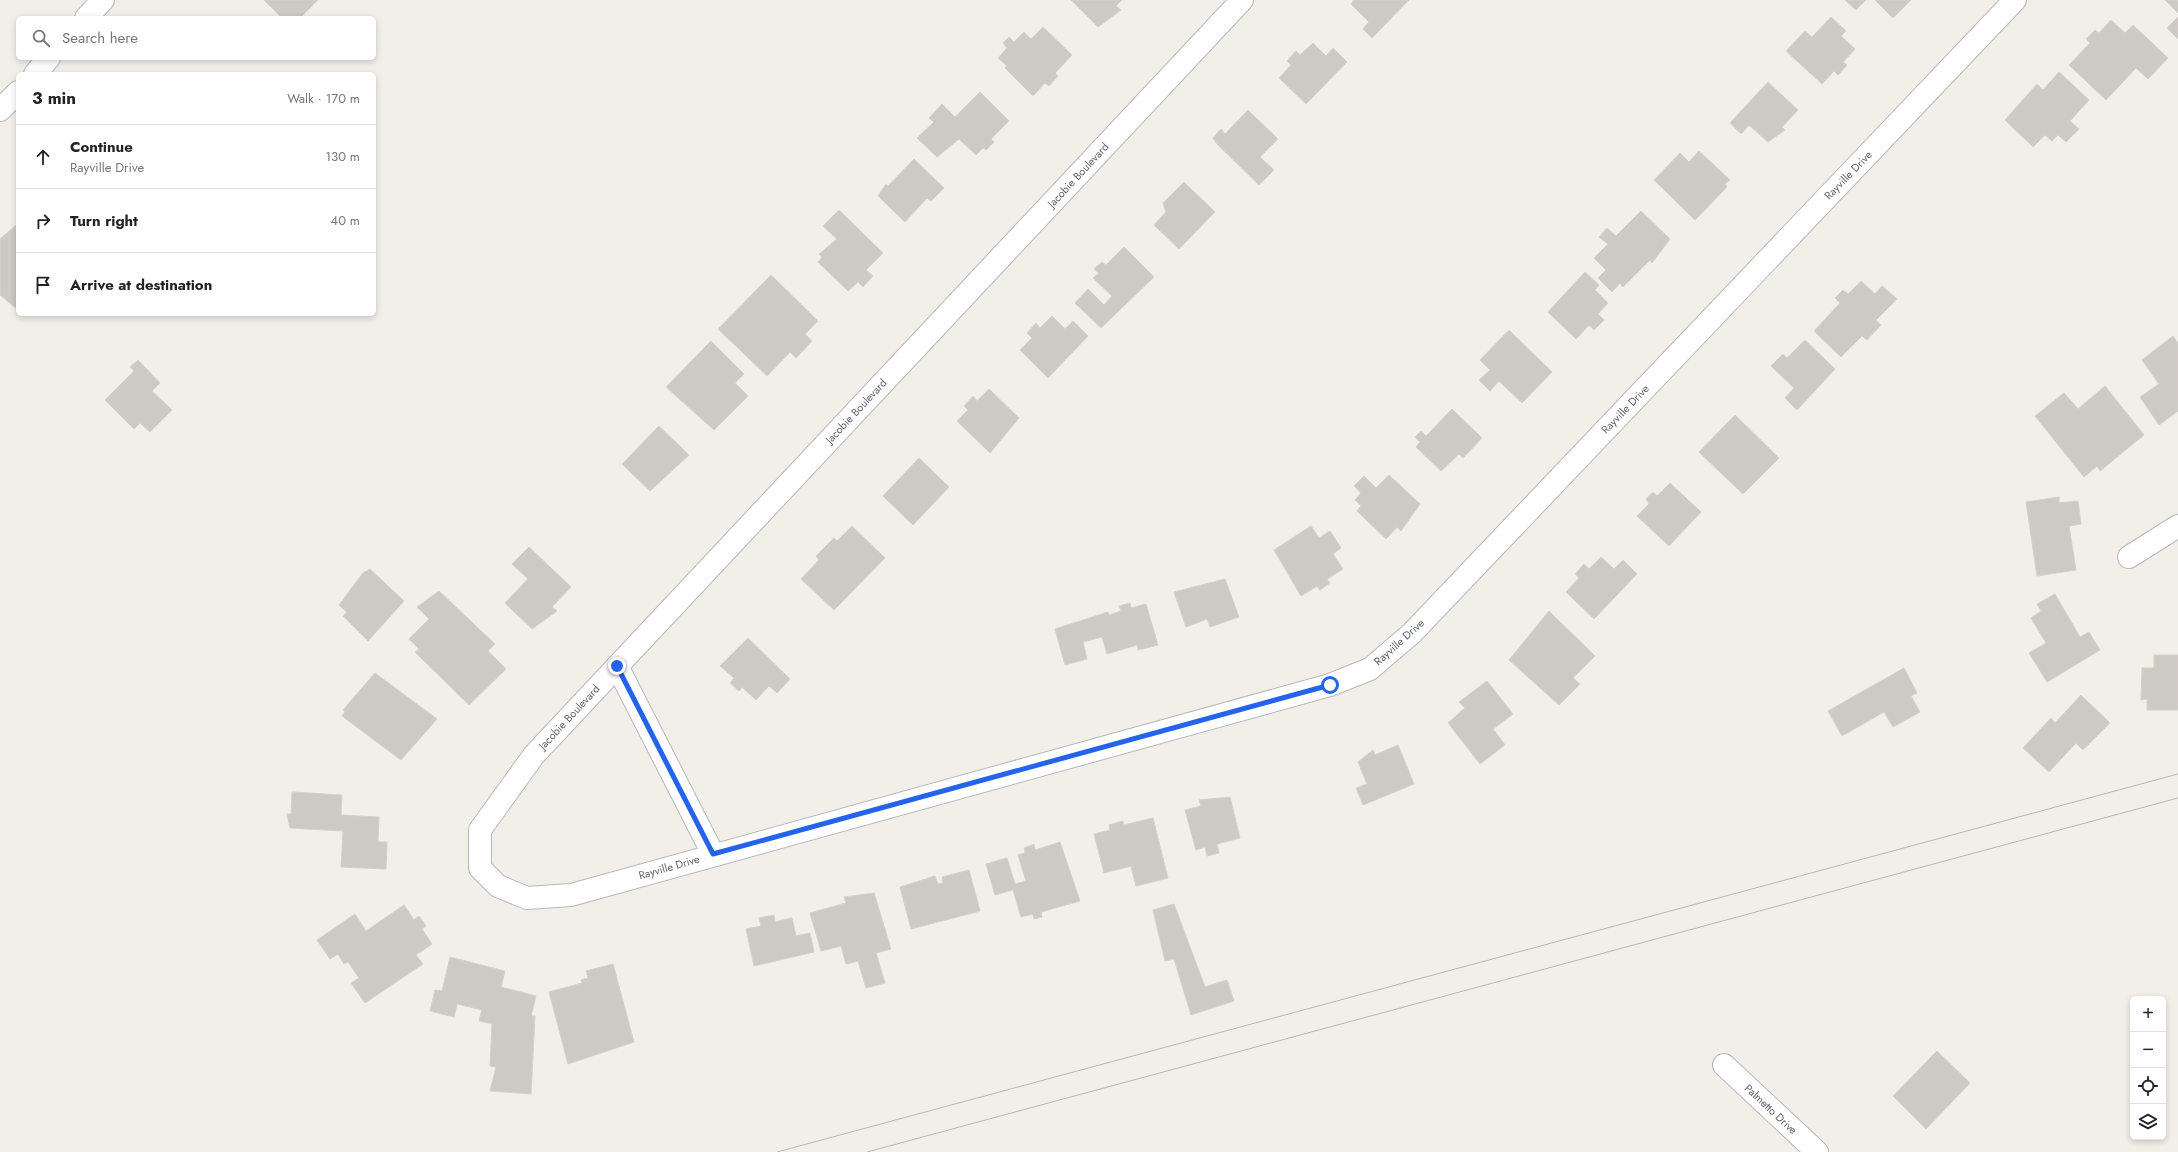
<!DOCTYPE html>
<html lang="en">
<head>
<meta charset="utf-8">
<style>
	body { margin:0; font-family:Jost,sans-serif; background:#f6f6f6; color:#222 }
	.controls { position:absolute; right:12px; bottom:12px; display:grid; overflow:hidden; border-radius:6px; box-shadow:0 2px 6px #0003 }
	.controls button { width:36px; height:36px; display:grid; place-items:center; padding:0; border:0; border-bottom:1px solid #e0e0e0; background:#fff; color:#222; font:20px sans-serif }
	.stop { position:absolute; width:12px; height:12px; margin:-9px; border:3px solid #2563eb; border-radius:50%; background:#fff }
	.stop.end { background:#2563eb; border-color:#fff; box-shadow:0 1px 4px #0008 }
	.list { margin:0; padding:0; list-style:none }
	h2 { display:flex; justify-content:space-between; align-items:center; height:52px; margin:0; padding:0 16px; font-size:17px }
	h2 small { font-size:13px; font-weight:400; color:#767676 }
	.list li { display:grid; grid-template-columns:26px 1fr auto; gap:12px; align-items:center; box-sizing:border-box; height:64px; padding:0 16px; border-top:1px solid #e0e0e0 }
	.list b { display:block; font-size:15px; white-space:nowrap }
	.list p { margin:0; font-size:13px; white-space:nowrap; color:#767676 }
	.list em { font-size:13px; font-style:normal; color:#767676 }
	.icon { flex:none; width:22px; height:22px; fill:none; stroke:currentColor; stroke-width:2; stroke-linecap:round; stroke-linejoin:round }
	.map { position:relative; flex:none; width:2178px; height:1152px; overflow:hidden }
	.search { position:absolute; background:#fff; box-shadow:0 2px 6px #0003; left:16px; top:16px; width:360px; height:44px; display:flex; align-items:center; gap:10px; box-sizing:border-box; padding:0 14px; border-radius:6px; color:#767676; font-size:15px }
	.panel { position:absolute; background:#fff; box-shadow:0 2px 6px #0003; left:16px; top:72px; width:360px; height:244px; border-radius:6px }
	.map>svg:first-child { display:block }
	.building { fill:#cccac5; stroke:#d6d1c6 }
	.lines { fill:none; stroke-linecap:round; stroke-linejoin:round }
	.minor-casing { stroke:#b5b8bc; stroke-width:24 }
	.minor { stroke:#fff; stroke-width:22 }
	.tram { stroke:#b6b7b8; stroke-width:1 }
	.route { stroke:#2563eb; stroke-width:5 }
	.labels { text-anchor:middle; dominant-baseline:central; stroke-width:4; stroke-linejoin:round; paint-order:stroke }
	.street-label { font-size:11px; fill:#5f6368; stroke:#fff }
</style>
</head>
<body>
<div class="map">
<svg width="2178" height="1152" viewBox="0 0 2178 1152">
	<rect width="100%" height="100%" fill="#f1efe8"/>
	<!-- building -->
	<path class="building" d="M264 0H318L300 18H282Z
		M1071 0H1122L1116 6 1121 10 1098 27Z
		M1354 0H1409L1372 38 1363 29 1369 22 1351 4Z
		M1845 0H1866L1856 10Z
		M1875 0H1911L1893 18Z
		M2165 0H2178V13Z
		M1831 17 1846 31 1841 36 1855 49 1843 62 1847 65 1838 75 1834 71 1822 84 1786 51 1805 31 1812 37Z
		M2178 17V39L2167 28Z
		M2111 20 2125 33 2133 25 2168 58 2148 79 2136 68 2106 100 2069 65 2090 43 2086 39 2095 30 2099 33Z
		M1043 27 1072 55 1055 73 1058 76 1049 86 1045 83 1033 96 1005 68 1007 66 998 58 1007 48 1003 43 1009 37 1014 42 1024 32 1031 39Z
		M1313 43 1326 56 1333 48 1347 62 1306 104 1279 78 1291 65 1287 61 1296 51 1300 55Z
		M2059 72 2089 100 2070 121 2079 129 2066 142 2058 135 2052 141 2045 135 2033 147 2005 120 2037 84 2043 90Z
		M1768 82 1798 110 1782 127 1785 130 1768 142 1749 125 1741 134 1730 123Z
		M980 92 1009 121 991 139 994 142 986 150 983 148 976 155 959 139 937 157 917 138 934 122 929 118 942 104 955 117Z
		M1248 110 1278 139 1260 157 1274 170 1259 185 1217 144 1213 138 1221 129 1225 134Z
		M1699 151 1730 180 1725 184 1727 187 1695 220 1654 180 1680 153 1689 162Z
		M914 159 944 188 931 201 927 198 905 222 878 196 886 184 888 186Z
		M1184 182 1215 212 1179 249 1154 225 1166 212 1163 203Z
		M839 210 883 253 866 270 873 276 863 287 858 282 848 291 818 262 822 257 819 254 837 239 823 226Z
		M1641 211 1670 239 1652 263 1650 260 1623 287 1620 283 1612 292 1598 278 1606 270 1594 258 1608 244 1599 237 1607 228 1616 236Z
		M16 225 18 228V310L0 295V239Z
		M1124 247 1154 277 1101 328 1075 303 1088 289 1104 305 1112 296 1093 278 1099 273 1094 269 1102 262 1106 265Z
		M1585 272 1599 285 1595 290 1608 303 1598 314 1604 320 1594 330 1589 325 1576 339 1548 312Z
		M771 275 818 321 805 334 812 341 796 358 790 352 767 376 718 329Z
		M1861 281 1875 294 1882 286 1897 299 1876 320 1881 325 1867 340 1862 336 1841 357 1814 331 1840 303 1835 298 1843 290 1848 294Z
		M1052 316 1065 329 1073 321 1088 336 1048 378 1020 350 1032 338 1027 333 1036 323 1040 328Z
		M1509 330 1552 372 1522 403 1499 381 1490 391 1479 380 1490 370 1480 360Z
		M2173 336 2178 343V411L2159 425 2140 397 2159 384 2142 360Z
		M1805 340 1835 369 1797 410 1785 398 1794 388 1771 366 1783 354 1787 358Z
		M711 341 744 374 735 383 748 396 714 430 666 387Z
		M138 360 160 383 152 391 172 410 150 432 140 423 134 429 105 400 134 371 130 367Z
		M2105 386 2144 435 2100 471 2097 466 2084 477 2035 416 2064 393 2078 409Z
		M989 389 1019 418 990 453 957 421 968 410 964 406 973 396 977 401Z
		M1452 409 1482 438 1463 458 1459 454 1441 471 1416 447 1420 442 1415 437 1421 431 1426 436Z
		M1735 415 1779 458 1743 494 1699 452Z
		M659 426 689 455 650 491 622 464Z
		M919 458 949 487 913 525 883 496Z
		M1389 475 1420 504 1401 531 1397 527 1386 539 1357 511 1361 506 1355 500 1361 493 1354 486 1364 476 1376 488Z
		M1670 483 1701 512 1669 546 1637 516 1649 504 1646 499 1653 492 1657 496Z
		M2059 497V503L2078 501 2081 524 2069 526 2076 570 2037 576 2026 502Z
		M852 526 885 558 834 610 801 579 819 560 816 556 834 538 837 541Z
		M1311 526 1319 538 1330 531 1341 548 1333 554 1343 569 1327 579 1330 583 1320 590 1317 586 1301 596 1274 550Z
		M529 547 571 587 552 607 557 611 532 629 505 603 528 579 512 564Z
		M1601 557 1614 569 1623 560 1637 574 1594 619 1566 592 1579 578 1575 574 1584 564 1589 569Z
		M370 569 404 601 368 641 343 616 347 612 339 605 363 573Z
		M1225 579 1239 617 1210 627 1207 619 1186 627 1174 592Z
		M439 591 495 644 488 651 506 669 469 705 415 652 419 649 409 639 429 619 417 607Z
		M2055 594 2080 637 2089 632 2100 650 2047 682 2029 653 2046 643 2031 618 2041 611 2037 604Z
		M1130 603 1131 608 1146 604 1158 645 1138 650 1137 645 1107 654 1102 637 1083 642 1087 659 1065 665 1055 629 1108 612 1109 615 1121 611 1119 606Z
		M1549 611 1595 656 1573 678 1580 684 1559 705 1509 660Z
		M748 638 790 679 777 693 769 686 756 700 742 687 739 691 730 683 734 678 720 666Z
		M2154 655H2178V710H2147V699L2141 700 2142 668H2154Z
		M1904 668 1917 693 1911 696 1920 712 1893 727 1884 712 1842 736 1828 711Z
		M375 673 437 719 401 760 342 716 345 712 343 710Z
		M1487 681 1513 714 1493 729 1505 745 1480 764 1448 723 1465 708 1459 702Z
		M2081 695 2110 723 2083 750 2076 743 2049 772 2023 748 2051 718 2055 723Z
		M1398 745 1414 784 1363 805 1356 788 1367 784 1358 762 1373 750 1375 755Z
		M292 792 342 795 341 815 379 817 378 842H387L386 869 341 867 343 831 290 828 287 814H291Z
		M1230 797 1240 838 1217 844 1219 853 1207 856 1205 847 1196 850 1185 810 1201 806 1199 800Z
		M1153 818 1168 878 1136 886 1131 866 1104 873 1094 834 1110 830 1109 825 1123 821 1124 825Z
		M1060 842 1080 901 1041 912 1042 917 1034 919 1033 914 1021 917 1013 890 995 895 986 864 1007 858 1015 884 1026 881 1018 855 1025 853 1024 848 1034 844 1035 850Z
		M969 870 980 911 911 929 900 887 935 876 938 884 943 883 942 877Z
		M874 893 891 949 876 953 885 983 866 988 858 961 846 964 841 946 821 951 810 913 846 903 844 897Z
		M1174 904 1205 987 1227 980 1234 1001 1191 1015 1174 959 1165 961 1153 910Z
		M404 905 414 920 419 916 426 926 422 929 432 944 416 955 423 964 365 1003 351 983 359 978 348 962 344 964 338 954 330 959 317 940 355 914 366 931Z
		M774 915 775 922 792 918 796 936 810 933 814 952 754 966 746 929 761 926 759 918Z
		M450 957 505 971 501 987 536 996 531 1016H535L531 1094 490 1091 496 1067 490 1066 492 1024 479 1021 482 1010 457 1004 454 1017 430 1011 435 990 442 991Z
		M613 964 634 1042 568 1064 549 992 582 983 581 980 588 978 586 971Z
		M1937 1051 1970 1083 1926 1129 1893 1096Z"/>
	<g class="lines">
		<!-- minor casing -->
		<g class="minor-casing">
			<path id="minor" d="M1242 0 534 755 480 830V868L498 886 527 898 571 895 1330 685 1370 669 1412 633 2015 0
				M86 18 103 0
				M35 74 49 58
				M0 110 18 92
				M2129 557 2178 526
				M617 666 713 854
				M1724 1065 1817 1152"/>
		</g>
		<!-- minor -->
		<use href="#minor" class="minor"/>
		<!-- tram -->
		<path class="tram" d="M777 1152 2178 774
			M867 1152 2178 798"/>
	</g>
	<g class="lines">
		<!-- route -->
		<path class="route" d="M617 666 713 854 1330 685"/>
	</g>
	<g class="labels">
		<!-- street labels -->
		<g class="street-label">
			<text transform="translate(1078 175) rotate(-47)">Jacobie Boulevard</text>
			<text transform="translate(1848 175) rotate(-46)">Rayville Drive</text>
			<text transform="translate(1625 409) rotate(-46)">Rayville Drive</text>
			<text transform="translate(856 411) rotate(-47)">Jacobie Boulevard</text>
			<text transform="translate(1399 642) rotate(-42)">Rayville Drive</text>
			<text transform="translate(569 717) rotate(-47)">Jacobie Boulevard</text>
			<text transform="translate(669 867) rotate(-16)">Rayville Drive</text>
			<text transform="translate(1771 1109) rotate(43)">Palmetto Drive</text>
		</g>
	</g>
</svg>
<div class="controls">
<button>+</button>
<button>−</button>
<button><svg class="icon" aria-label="locate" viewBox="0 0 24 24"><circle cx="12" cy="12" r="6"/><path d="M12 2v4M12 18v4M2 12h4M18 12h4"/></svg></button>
<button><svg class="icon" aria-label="layers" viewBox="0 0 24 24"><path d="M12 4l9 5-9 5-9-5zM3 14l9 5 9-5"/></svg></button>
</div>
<div class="stop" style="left:1330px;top:685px"></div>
<div class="stop end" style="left:617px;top:666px"></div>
<div class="search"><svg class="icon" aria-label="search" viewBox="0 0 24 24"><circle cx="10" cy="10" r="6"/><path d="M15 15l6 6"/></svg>Search here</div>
<section class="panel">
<h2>3 min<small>Walk · 170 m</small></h2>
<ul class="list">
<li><svg class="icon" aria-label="ahead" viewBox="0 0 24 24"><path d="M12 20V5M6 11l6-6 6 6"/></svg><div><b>Continue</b><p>Rayville Drive</p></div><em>130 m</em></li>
<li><svg class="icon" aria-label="right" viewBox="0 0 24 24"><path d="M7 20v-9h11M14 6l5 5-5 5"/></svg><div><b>Turn right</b></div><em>40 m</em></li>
<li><svg class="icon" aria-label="arrive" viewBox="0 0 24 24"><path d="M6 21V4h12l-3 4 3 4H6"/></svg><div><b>Arrive at destination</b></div></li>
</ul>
</section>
</div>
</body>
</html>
